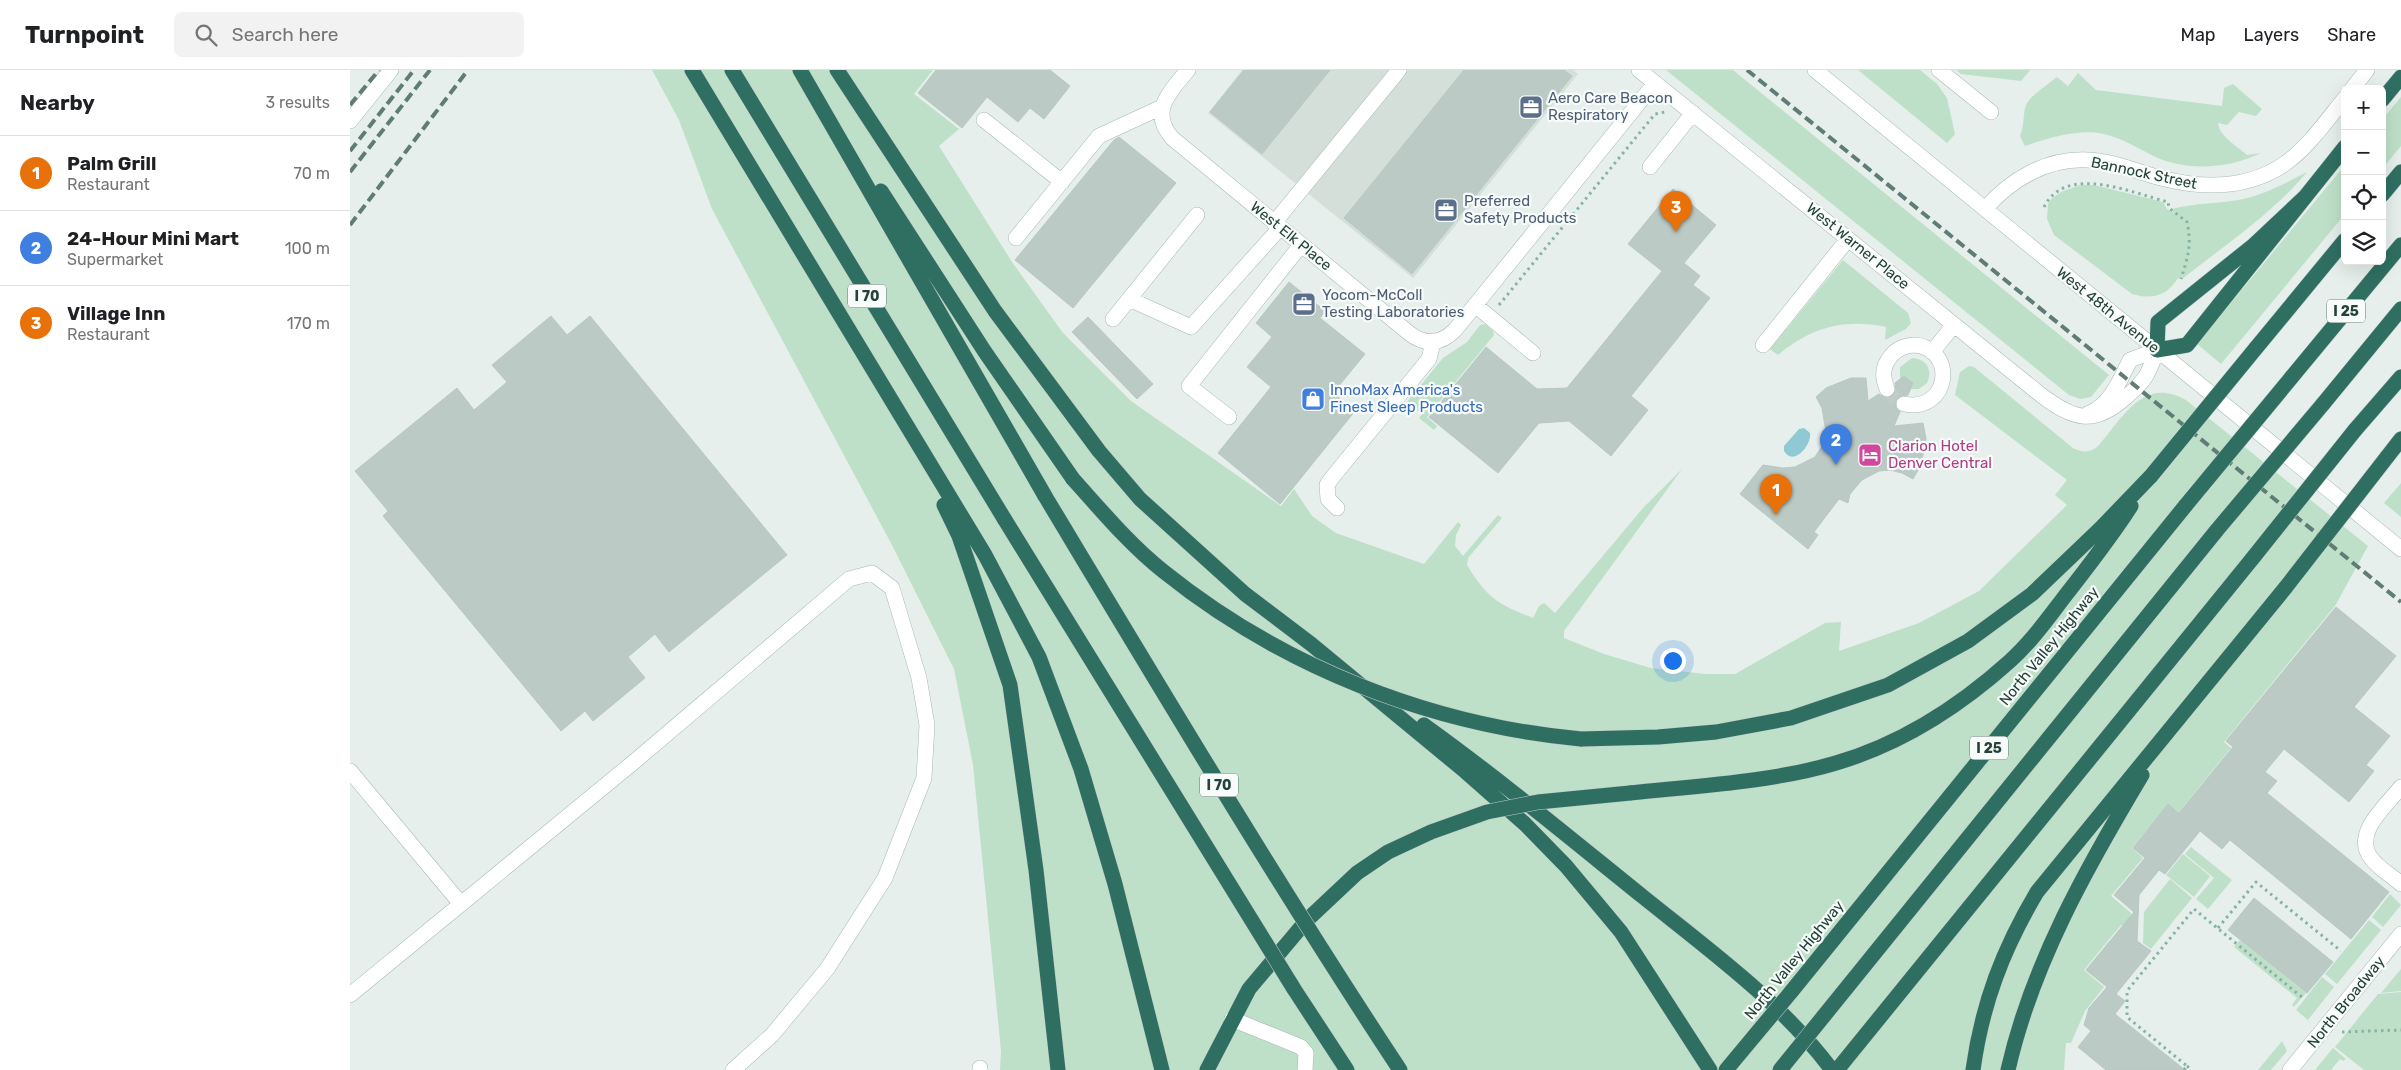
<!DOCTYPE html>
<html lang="en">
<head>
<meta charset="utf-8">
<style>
	body { margin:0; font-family:Rubik,sans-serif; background:#f2f2f2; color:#202124 }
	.controls { position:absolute; right:15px; top:15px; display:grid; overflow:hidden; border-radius:8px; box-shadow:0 5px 20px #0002 }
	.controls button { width:45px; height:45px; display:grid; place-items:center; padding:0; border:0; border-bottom:1px solid #e0e0e0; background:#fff; color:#202124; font:25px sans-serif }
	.you { position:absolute; left:1322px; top:590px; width:18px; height:18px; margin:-12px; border:4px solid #fff; border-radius:50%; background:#1a73e8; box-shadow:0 0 0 8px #1a73e833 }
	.badge { display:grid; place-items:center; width:32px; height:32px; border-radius:50%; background:#d93025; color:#fff; font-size:16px; font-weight:700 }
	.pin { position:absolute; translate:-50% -41px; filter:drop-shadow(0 1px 2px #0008) }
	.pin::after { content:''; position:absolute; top:26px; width:18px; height:15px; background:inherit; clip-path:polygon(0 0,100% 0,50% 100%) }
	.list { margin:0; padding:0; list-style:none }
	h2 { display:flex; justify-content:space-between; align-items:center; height:65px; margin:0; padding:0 20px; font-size:21px }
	h2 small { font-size:16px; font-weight:400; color:#757577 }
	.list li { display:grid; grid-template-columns:32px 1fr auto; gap:15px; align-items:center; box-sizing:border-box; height:75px; padding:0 20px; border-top:1px solid #e0e0e0 }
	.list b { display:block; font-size:19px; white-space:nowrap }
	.list p { margin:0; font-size:16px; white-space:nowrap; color:#757577 }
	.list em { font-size:16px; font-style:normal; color:#757577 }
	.icon { flex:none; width:28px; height:28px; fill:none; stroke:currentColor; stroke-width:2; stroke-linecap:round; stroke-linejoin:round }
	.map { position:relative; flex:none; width:2051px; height:1000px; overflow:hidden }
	header { display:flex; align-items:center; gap:30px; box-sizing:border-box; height:70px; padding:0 25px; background:#fff; border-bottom:1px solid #e0e0e0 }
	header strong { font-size:24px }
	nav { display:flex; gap:28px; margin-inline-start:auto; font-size:18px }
	.search { width:350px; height:45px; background:#f2f2f2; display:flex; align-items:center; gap:12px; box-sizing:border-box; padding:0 18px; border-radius:8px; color:#757577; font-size:19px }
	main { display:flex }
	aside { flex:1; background:#fff }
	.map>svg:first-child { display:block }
	.built { fill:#d4dfda }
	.green { fill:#bfe0c8 }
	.water { fill:#8ec9d4 }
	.building { fill:#bbcac4; stroke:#b8c9c2 }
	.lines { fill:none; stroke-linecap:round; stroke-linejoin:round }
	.minor-tunnel { stroke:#bfccc8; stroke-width:15; stroke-dasharray:15 8; stroke-linecap:butt }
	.minor-casing { stroke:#a8b8b2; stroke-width:16 }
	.highway-casing { stroke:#c2cac8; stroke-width:16 }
	.path { stroke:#86b3a5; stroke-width:3; stroke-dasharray:2.5 4; stroke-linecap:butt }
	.minor { stroke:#fff; stroke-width:15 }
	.highway { stroke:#2f6f62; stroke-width:15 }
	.rail { stroke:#5f7d75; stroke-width:4; stroke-dasharray:10 5; stroke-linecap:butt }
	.highway-bridge-casing { stroke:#c2cac8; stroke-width:16; stroke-linecap:butt }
	.highway-bridge { stroke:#2f6f62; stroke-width:15 }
	.labels { text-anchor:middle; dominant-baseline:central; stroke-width:4.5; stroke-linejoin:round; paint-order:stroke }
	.shield { fill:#f7fbf9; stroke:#637a73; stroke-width:1 }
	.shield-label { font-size:14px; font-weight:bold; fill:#24423a }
	.service-label { font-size:15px; fill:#4e5e75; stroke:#f7fbf9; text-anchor:start }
	.street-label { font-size:15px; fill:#24423a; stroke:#f7fbf9 }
	.shop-label { font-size:15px; fill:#366cbe; stroke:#f7fbf9; text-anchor:start }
	.hotel-label { font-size:15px; fill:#b23c85; stroke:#f7fbf9; text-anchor:start }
</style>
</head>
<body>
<header>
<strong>Turnpoint</strong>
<div class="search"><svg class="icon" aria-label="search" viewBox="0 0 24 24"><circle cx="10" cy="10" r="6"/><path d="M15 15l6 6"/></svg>Search here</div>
<nav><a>Map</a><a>Layers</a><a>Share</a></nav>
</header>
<main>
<aside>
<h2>Nearby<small>3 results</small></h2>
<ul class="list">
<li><span class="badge" style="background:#e8710a">1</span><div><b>Palm Grill</b><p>Restaurant</p></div><em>70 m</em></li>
<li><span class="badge" style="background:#3f7fe0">2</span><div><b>24-Hour Mini Mart</b><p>Supermarket</p></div><em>100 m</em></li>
<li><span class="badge" style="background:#e8710a">3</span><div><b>Village Inn</b><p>Restaurant</p></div><em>170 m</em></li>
</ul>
</aside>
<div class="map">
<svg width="2051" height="1000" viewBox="0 0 2051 1000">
	<rect width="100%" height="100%" fill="#e6efeb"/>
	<!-- built -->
	<path class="built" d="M892 0H1223L1228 4 1063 208 858 43Z"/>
	<!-- green -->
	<path class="green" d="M302 0H583L564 24 609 59 589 76 662 192 713 263 781 331 931 436 944 419 962 446 986 463 1074 494 1108 452 1111 455 1106 465 1105 476 1113 486 1148 445 1152 448 1118 488 1117 495C1137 528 1148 534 1183 548L1189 536 1194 533 1205 543 1293 438 1332 399 1214 561V568L1254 584 1301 598 1355 604H1385L1475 553 1491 552 1489 581 1569 553 1629 521 1717 435 1705 425 1717 410 1605 325 1610 302 1619 296 1624 297 1723 378C1733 383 1741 383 1749 375 1773 347 1794 306 1836 330L2018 476 1985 536 1874 672 1881 678 1829 742 1818 734 1782 778 1793 788 1761 826 1781 843V863L1771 855 1734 900 1754 917 1735 941 1721 973H1716L1714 1000H650L651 981 623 695 604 599 542 475 362 139 329 50Z
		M1316 0H1383L1759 305 1741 327 1730 329 1719 325Z
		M1508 0H1570L1587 14 1597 28 1605 64 1597 73Z
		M1606 0H1680L1671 11 1611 4Z
		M1728 3 1746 20 1872 36 1874 18 1883 14 1912 39 1906 46 1889 42 1877 55 1868 53C1869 66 1887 76 1897 85L1911 83C1881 98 1841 101 1810 89 1792 81 1773 68 1754 64 1732 58 1697 68 1675 76L1670 66C1674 56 1673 48 1675 38 1678 26 1698 15 1707 7L1718 16Z
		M2051 27V76L2032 99V50Z
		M1995 95V144L1871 294 1847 274Z
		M1957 102C1922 144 1875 175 1832 209L1828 208C1817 226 1802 230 1782 224L1704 165 1697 149 1698 134 1702 128 1711 122 1730 115H1744L1813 132 1817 139 1823 142 1822 139C1844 133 1866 134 1888 130 1913 126 1935 113 1957 102Z
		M1493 190 1558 243 1561 253 1556 259 1535 270 1536 257C1494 248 1460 258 1428 285L1420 279Z
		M1135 254 1143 261 1144 265 1077 347 1087 356 1084 360 1069 348 1072 344 1057 332 1093 288 1117 272 1130 255Z
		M1562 288C1577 289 1583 300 1577 313L1569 319H1561L1563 313 1555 306 1550 310V297Z
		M2051 413V447L2034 433Z
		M1841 777 1882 810 1858 839 1846 829 1864 808 1835 784Z
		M1833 784 1860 806 1844 827 1816 805Z
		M1820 809 1842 828 1801 879 1793 873 1794 842Z
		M2040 824 2051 835 2033 857 2022 847Z
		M2019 850 2031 860 1987 914 1975 904Z
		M1890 870 1956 923 1944 937 1942 935 1947 928 1884 877Z
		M2051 899V921L2031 923Z
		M1972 907 1984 917 1958 950 1946 940Z
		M2051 922V1000H2014L1985 977 2028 924Z
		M1932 971 1937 981 1921 1000H1908Z
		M1983 978 1996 989 1993 991 1990 989 1981 1000H1965Z"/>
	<!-- water -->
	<path class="water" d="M1454 358 1460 363C1462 375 1443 397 1434 381V376L1449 359Z"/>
	<!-- building -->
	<path class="building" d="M586 0H700L720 16 694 49 680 38 668 52 637 27 612 58 568 23Z
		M894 0H980L912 84 860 42Z
		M1114 0H1214L1222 6 1062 204 994 148Z
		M769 67 826 113 723 238 665 190 764 70Z
		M1323 119 1366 155 1334 193 1350 206 1343 215 1360 228 1281 326 1298 340 1261 386 1219 351 1189 353 1148 403 1079 347 1136 277 1187 319 1217 318 1312 201 1278 174Z
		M939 212 975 241 970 248 1015 284 983 323 1005 341 930 434 868 383 921 317 897 297 922 267 906 253Z
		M201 246 217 265 240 246 437 485 319 582 305 564 278 587 295 608 243 651 235 641 211 661 33 446 38 441 5 401 107 318 124 340 157 312 142 295Z
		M738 247 803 314 787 329 722 262Z
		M1554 306 1563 313 1558 325 1550 326 1546 330V338L1550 342 1544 356 1573 353 1576 369 1571 395 1563 409 1552 403 1540 400 1529 401 1512 410 1500 424 1498 433 1489 429 1464 462 1468 465 1458 479 1390 424 1413 395 1433 398 1445 397 1465 387 1472 376 1476 362 1472 338 1466 327 1476 318 1501 308H1516L1518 331 1529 324 1535 328H1541L1546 321 1545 313Z
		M1986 537 2046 586 2004 637 2040 666 2016 695 2024 701 1999 732 1934 679 1915 702 1927 711 1917 723 2039 822 2001 869 1880 770 1872 779 1850 761 1815 804 1809 800 1789 825 1787 871 1801 881 1766 924 1775 931 1765 944 1835 1000H1756L1728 977 1741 961 1734 955 1739 938 1757 917 1736 900 1784 842 1764 825 1795 788 1783 778 1818 734 1829 743 1883 677 1876 671Z
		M1904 828 1983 892 1957 923 1878 860Z"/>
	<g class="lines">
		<!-- minor-tunnel -->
		<path class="minor-tunnel" d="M1537 319 1547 331 1554 334"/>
		<!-- minor casing -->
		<g class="minor-casing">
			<path id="minor" d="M838 0C820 22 799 41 822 68L1059 263C1075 276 1091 274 1105 260L1305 13
				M1289 0 1691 325C1724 350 1744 356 1776 327 1796 310 1798 305 1807 280
				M1465 0 2051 479
				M1589 0 1641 42
				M2002 19 2017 0
				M634 50 712 112
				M0 51 41 0
				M1300 97 1343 43
				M1635 139C1661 109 1697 88 1738 90 1765 91 1789 103 1815 109 1856 119 1900 118 1936 93 1959 76 1977 50 1995 28
				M924 153 1049 0
				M666 168 749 66 812 37
				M779 229 841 257 930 158
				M1125 235 1183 283
				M763 249 847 145
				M1413 275 1498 169
				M1582 282 1604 255
				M1537 319C1532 307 1532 296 1541 286 1546 279 1556 275 1565 275 1607 279 1600 343 1554 334
				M1739 343C1760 336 1771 308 1780 290L1807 280
				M879 347 839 316 951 175
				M987 438 978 429 977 415 981 409 1079 289 1083 272
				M0 701 111 834 0 925
				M2051 717C2037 735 2002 763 2021 788 2028 798 2041 805 2051 814
				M111 834 285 691 499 509 522 503 542 518 569 608 577 655 574 708 535 808 477 899 422 965 383 1000
				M882 949 951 977 956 983 955 1000
				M630 1000V998
				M1940 1000 2051 864"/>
		</g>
		<!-- highway casing -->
		<g class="highway-casing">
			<path id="highway" d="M342 0 635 485 689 587 731 699 765 814 812 1000
				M382 0 655 450
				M450 0 695 426
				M487 0 645 241 749 381 790 429 895 524 961 574 1116 702 1175 754 1216 796 1271 862 1360 1000
				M2032 30 2051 7
				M531 121 635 282 723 409
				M2032 125 2051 102
				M1955 127 1904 175 1808 252 1807 280 1837 275C1889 209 1942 143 1995 77
				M1906 278 1995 170
				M1941 308 2051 175
				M1973 334 2051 239
				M2005 360 2051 307
				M2037 387 2051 369
				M594 435 609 466 660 615 686 800 708 1000
				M1074 655C1149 709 1220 768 1292 826 1359 880 1430 931 1482 1000
				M1231 669 1308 667 1366 662 1441 648 1538 615 1618 571 1682 524 1750 459 1801 406
				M1280 723C1346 716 1423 712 1486 693 1551 674 1610 636 1660 591 1680 573 1696 551 1712 530 1736 499 1760 469 1781 436
				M1441 922 1836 435
				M1473 947 1867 460
				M857 1000 899 919 957 850 1007 803 1038 782 1081 762
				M1487 1000 1902 489
				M1623 1000C1632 934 1653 879 1687 822L1936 517
				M1658 1000C1682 894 1737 797 1792 705"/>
		</g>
		<!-- path -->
		<path class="path" d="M1694 137C1716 93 1782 123 1818 132L1819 138 1837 152C1842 176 1838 186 1831 209
			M1149 235 1305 44 1315 42
			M1868 858 1906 812 1991 881
			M1992 962 2051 960
			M1837 996 1842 1000
			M1834 1000 1837 996 1777 947V921L1844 839 1953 928"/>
		<!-- minor -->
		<use href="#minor" class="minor"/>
		<!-- highway -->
		<use href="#highway" class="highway"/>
		<!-- rail -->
		<path class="rail" d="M1397 0 2051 532
			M0 35 29 0
			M0 81 64 0
			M0 102 80 0
			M0 155 118 0"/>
		<!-- highway-bridge casing -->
		<g class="highway-bridge-casing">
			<path id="highway-bridge" d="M1801 406 1906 278
				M723 409C751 440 779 474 813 501 931 596 1079 655 1231 669
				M695 426C811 619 926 812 1050 1000
				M1836 435 1941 308
				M655 450 944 919 997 1000
				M1867 460 1973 334
				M1902 489 2005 360
				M1936 517 2037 387
				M1081 762 1137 742 1188 732 1280 723
				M1376 1000 1441 922
				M1430 1000 1473 947"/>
		</g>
		<!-- highway-bridge -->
		<use href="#highway-bridge" class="highway-bridge"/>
	</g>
	<!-- icons -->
	<defs>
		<g id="office-square" transform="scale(1.25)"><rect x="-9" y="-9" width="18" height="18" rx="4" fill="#5c6f8a" stroke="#f7fbf9"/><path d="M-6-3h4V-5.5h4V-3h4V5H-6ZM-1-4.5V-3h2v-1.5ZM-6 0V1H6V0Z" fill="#fff"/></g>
		<g id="shop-square" transform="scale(1.25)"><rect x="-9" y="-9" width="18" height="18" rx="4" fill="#3f7fe0" stroke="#f7fbf9"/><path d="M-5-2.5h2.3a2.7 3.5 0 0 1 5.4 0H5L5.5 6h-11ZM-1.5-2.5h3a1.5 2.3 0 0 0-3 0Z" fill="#fff"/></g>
		<g id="hotel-square" transform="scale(1.25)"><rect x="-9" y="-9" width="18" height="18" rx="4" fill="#d1479c" stroke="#f7fbf9"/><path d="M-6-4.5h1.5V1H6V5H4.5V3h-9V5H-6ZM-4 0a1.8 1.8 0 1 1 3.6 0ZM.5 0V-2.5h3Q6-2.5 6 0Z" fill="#fff"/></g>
	</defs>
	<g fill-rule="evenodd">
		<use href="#office-square" x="1181" y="37"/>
		<use href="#office-square" x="1096" y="140"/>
		<use href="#office-square" x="954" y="234"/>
		<use href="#shop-square" x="963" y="329"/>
		<use href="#hotel-square" x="1520" y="385"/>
	</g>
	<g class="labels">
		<!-- shield labels -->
		<g class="shield">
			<rect x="498" y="214.5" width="38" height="23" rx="4"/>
			<rect x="1977" y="229.5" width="38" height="23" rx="4"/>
			<rect x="1620" y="666.5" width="38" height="23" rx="4"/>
			<rect x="850" y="703.5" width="38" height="23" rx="4"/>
		</g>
		<g class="shield-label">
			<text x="517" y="226">I 70</text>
			<text x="1996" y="241">I 25</text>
			<text x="1639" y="678">I 25</text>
			<text x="869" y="715">I 70</text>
		</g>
		<!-- service labels -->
		<g class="service-label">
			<text x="1198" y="28">Aero Care Beacon<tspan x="1198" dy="17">Respiratory</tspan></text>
			<text x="1114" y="131">Preferred<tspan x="1114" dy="17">Safety Products</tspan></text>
			<text x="972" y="225">Yocom-McColl<tspan x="972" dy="17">Testing Laboratories</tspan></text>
		</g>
		<!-- street labels -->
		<g class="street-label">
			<text transform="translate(1794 103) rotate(12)">Bannock Street</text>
			<text transform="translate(941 166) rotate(39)">West Elk Place</text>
			<text transform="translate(1508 176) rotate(39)">West Warner Place</text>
			<text transform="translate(1758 240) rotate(39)">West 48th Avenue</text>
			<text transform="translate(1699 576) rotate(-51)">North Valley Highway</text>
			<text transform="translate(1444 890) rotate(-51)">North Valley Highway</text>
			<text transform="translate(1996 932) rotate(-51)">North Broadway</text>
		</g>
		<!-- shop labels -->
		<g class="shop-label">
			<text x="980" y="320">InnoMax America's<tspan x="980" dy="17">Finest Sleep Products</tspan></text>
		</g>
		<!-- hotel labels -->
		<g class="hotel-label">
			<text x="1538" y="376">Clarion Hotel<tspan x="1538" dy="17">Denver Central</tspan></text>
		</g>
	</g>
</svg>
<div class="controls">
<button>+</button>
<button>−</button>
<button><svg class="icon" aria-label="locate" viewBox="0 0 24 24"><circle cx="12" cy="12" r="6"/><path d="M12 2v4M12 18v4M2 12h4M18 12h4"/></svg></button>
<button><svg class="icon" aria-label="layers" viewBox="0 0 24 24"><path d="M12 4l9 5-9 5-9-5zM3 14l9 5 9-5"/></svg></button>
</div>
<div class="you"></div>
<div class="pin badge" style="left:1426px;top:445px;background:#e8710a">1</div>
<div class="pin badge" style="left:1486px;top:395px;background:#3f7fe0">2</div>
<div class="pin badge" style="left:1326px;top:162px;background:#e8710a">3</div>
</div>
</main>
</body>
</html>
